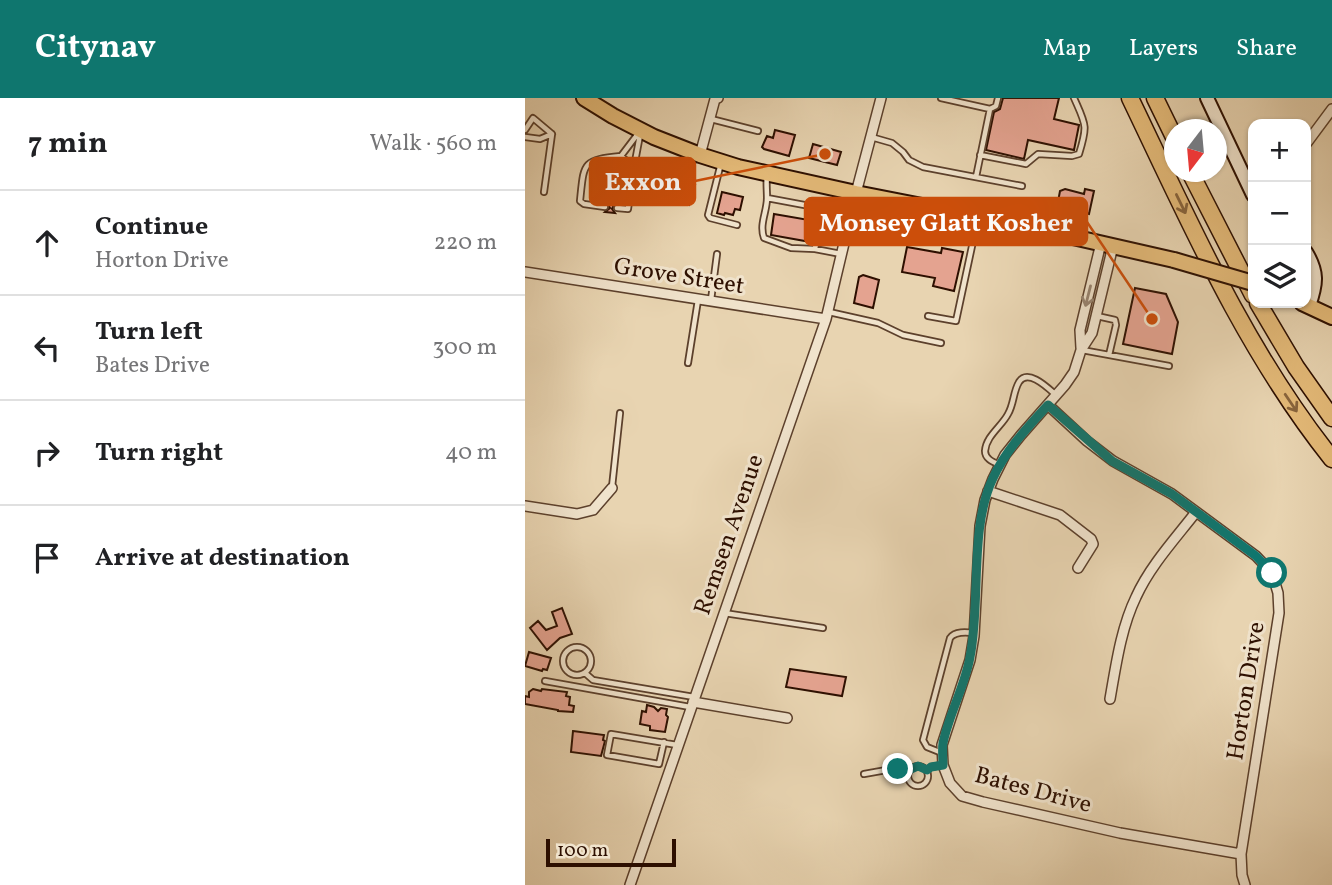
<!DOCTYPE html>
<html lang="en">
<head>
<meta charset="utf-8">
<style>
	body { margin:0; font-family:Vollkorn,serif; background:#f6f6f6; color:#202124 }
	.controls { position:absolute; right:21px; top:21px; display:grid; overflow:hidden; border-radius:14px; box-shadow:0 2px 5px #0004 }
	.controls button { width:63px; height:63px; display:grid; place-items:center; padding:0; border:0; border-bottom:2px solid #e0e0e0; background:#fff; color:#202124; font:35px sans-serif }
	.compass { position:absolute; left:639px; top:21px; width:63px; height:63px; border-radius:50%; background:#fff; box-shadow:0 2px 5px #0004; rotate:196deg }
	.scale { position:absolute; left:21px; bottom:18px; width:130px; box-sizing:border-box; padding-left:7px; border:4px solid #2d0f00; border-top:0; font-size:19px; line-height:24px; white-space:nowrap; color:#2d0f00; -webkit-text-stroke:5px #f0e3cc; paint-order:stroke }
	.stop { position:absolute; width:21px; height:21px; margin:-16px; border:5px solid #0f766e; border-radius:50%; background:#fff }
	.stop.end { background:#0f766e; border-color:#fff; box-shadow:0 2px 7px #0008 }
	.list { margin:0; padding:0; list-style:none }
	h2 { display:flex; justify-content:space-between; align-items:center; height:91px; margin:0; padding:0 28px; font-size:30px }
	h2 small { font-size:23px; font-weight:400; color:#757577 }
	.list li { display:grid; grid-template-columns:46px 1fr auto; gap:21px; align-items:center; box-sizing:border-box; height:105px; padding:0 28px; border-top:2px solid #e0e0e0 }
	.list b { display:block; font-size:26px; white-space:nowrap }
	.list p { margin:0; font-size:23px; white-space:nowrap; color:#757577 }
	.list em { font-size:23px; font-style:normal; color:#757577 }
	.icon { flex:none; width:38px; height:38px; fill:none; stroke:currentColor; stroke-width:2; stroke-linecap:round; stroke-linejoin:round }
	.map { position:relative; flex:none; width:807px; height:787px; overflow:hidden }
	header { display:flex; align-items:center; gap:42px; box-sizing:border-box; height:98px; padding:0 35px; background:#0f766e; color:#fff }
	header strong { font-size:33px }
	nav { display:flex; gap:38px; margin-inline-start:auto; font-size:24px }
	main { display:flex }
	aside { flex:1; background:#fff }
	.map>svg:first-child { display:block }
	.building { fill:#e4a390; stroke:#2d0f00; stroke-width:2 }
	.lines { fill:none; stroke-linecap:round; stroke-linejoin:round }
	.lane-casing { stroke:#5c402c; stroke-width:8 }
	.street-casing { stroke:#5c402c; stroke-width:12 }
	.secondary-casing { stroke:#2d0f00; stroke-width:16 }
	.primary-casing { stroke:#2d0f00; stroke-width:18 }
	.highway-casing { stroke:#2d0f00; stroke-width:19 }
	.lane { stroke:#f0e3cc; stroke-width:4.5 }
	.street { stroke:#f0e3cc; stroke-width:9 }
	.secondary { stroke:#f0e3cc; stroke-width:12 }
	.primary { stroke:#e4ba78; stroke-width:14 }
	.highway { stroke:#e4ba78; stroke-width:16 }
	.primary-bridge-casing { stroke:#2d0f00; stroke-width:18; stroke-linecap:butt }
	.primary-bridge { stroke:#e4ba78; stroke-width:14 }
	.oneway { stroke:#88643c }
	.oneway2 { stroke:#988470 }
	.route { stroke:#0f766e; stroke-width:9 }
	.labels { text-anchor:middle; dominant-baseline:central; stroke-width:6; stroke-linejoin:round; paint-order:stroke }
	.street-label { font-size:24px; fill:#2d0f00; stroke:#f0e3cc }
	.leader { fill:none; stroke:#cc4e0a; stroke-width:2.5 }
	.callout-dot { fill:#cc4e0a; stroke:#f0e3cc; stroke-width:2.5 }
	.callout { fill:#cc4e0a; stroke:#cc4e0a; stroke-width:2.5 }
	.callout-label { font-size:26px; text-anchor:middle; font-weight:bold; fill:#fff }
</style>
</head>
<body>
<header>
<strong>Citynav</strong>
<nav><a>Map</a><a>Layers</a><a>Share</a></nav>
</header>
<main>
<aside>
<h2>7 min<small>Walk · 560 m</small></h2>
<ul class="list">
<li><svg class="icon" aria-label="ahead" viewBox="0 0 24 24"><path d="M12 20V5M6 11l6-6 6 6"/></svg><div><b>Continue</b><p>Horton Drive</p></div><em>220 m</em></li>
<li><svg class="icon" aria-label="left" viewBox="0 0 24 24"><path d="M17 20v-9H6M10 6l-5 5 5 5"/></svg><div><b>Turn left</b><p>Bates Drive</p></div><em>300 m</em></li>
<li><svg class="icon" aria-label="right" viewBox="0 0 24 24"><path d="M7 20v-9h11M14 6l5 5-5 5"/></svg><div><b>Turn right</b></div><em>40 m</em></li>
<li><svg class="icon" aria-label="arrive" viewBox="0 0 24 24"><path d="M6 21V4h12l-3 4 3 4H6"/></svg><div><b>Arrive at destination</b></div></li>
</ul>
</aside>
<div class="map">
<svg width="807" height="787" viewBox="0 0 807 787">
	<rect width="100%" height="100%" fill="#e8d4b1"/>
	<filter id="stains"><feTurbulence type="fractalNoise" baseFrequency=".00286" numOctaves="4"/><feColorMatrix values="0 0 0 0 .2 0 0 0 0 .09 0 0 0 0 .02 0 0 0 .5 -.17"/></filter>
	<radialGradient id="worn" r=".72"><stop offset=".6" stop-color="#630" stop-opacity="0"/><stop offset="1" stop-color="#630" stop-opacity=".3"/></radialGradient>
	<!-- building -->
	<path class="building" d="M478 0H534L529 21 554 27 549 52 503 42 499 61 461 52 469 14 475 11Z
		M250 32 270 37 264 58 239 51 237 49 242 38 248 40Z
		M288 46 316 54 312 67 284 60Z
		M73 75 102 79 98 106 89 107 87 111 90 115 80 114 85 110 82 105 69 103Z
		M158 84 170 87 164 107 153 104Z
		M540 91 559 96 560 91 569 93 564 116 532 109 535 93Z
		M197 94 218 99 215 112 210 111 208 117 200 115 199 117 192 115Z
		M249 116 284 122 280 143 246 137Z
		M382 149 416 155 417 150 438 154 429 193 408 188 410 180 377 174Z
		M338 177 354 182 348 210 329 205 334 179Z
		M610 190 641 196 653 224 647 256 598 246Z
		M37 510 47 536 35 540 22 552 5 530 13 523 21 532 32 528 27 514Z
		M4 554 26 560 22 572 18 571 17 573 0 568Z
		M265 571 321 579 317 598 261 589Z
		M8 591 16 593 17 591 42 594 41 598 45 599 44 607 49 608 48 614 33 613V612L0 606V598L4 599V594Z
		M122 607 129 609 133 613 136 610 142 611 141 617 143 619 140 634 125 632V628L115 626 117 613 121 614Z
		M48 633 79 637 78 642 80 643 76 658 46 654Z"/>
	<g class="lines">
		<!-- lane casing -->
		<g class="lane-casing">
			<path id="lane" d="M416 0 465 11
				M186 21 233 33
				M0 32 8 20 27 36 19 94
				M0 39 15 41 27 36
				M346 39 367 45 378 54 384 62 398 69 497 88
				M455 57 501 66 513 56 547 58 554 56C563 27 561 27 549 0
				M96 58 108 69
				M196 65 183 117 185 120 212 127
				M242 77C241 85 242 92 242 100 242 114 234 126 239 140L266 150 290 151 316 156
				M451 79 465 11 471 8 473 0
				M242 100 290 109 295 112 296 117 290 151
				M80 109 59 106 55 103C59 64 57 62 96 58L115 33
				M92 110 103 111 109 69 115 37
				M186 202 192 156
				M304 214 353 225 378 237 416 245
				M403 218 431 223 453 120
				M572 218 590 222 591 227 584 257
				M557 252 644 268
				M163 265 173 202
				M475 367C468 364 460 361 460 353 461 338 477 328 483 316 489 306 488 294 494 284 503 270 523 290 531 297
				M87 389 95 315
				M199 515 298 530
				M38 563a14 14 0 1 1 28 0a14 14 0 1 1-28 0Z
				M60 575 68 582 169 599
				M20 583 165 609
				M139 644 134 666 82 657 86 636 152 647
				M417 655 402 649 398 642 425 540C430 533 441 534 449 535
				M383 678a10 10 0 1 1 20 0a10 10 0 1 1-20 0Z
				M402 672 406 669 417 667
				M339 676 367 671 384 672"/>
		</g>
		<!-- street casing -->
		<g class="street-casing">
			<path id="street" d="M781 46 807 11
				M175 57 190 1 193 0
				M588 148 567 235 556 252 549 274 540 287 496 337 480 357 468 381 460 402 455 428 449 538 445 562 417 647 418 667 425 685 437 698 458 704 595 735 716 756
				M0 174 301 221
				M556 250 555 232 576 145
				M523 307 562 343 588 363 647 396 731 458 747 475 753 495 754 515 716 756 717 777 720 787
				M463 393 535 417 566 441 568 446 553 470
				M0 408 52 416 68 412 87 390
				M585 601C591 567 596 530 611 499 625 468 650 441 671 414
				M168 604 262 620
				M105 787 301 221 331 95 356 0"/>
		</g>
		<!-- secondary casing -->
		<g class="secondary-casing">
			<path id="secondary" d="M682 0 728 97
				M781 154C793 174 792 185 784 208"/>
		</g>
		<!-- primary casing -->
		<g class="primary-casing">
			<path id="primary" d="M59 0 88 18 129 39 175 57 213 69 331 95 504 129 649 162
				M777 205 807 219"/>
		</g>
		<!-- highway casing -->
		<g class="highway-casing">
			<path id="highway" d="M605 0C665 125 720 252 807 361
				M630 0 650 41
				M665 74 728 197
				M733 205 771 269 807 320"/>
		</g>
		<!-- lane -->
		<use href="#lane" class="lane"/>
		<!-- street -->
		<use href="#street" class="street"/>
		<!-- secondary -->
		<use href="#secondary" class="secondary"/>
		<!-- primary -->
		<use href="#primary" class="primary"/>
		<!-- highway -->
		<use href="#highway" class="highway"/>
		<!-- primary-bridge casing -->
		<g class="primary-bridge-casing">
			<path id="primary-bridge" d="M649 162 728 185"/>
		</g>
		<!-- primary-bridge -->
		<use href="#primary-bridge" class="primary-bridge"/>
	</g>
	<!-- one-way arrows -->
	<defs><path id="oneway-shaft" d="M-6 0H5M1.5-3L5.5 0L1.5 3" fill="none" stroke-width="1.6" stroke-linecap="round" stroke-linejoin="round" transform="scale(1.75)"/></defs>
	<g class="oneway">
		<use href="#oneway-shaft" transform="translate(656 106) rotate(64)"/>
		<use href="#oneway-shaft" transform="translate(766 305) rotate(56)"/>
	</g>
	<use class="oneway2" href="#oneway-shaft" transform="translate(563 198) rotate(104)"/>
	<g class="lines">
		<!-- route -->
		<path class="route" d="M373 671 384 672 393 668 402 672 406 669 418 667C418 660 417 652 418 645 424 616 440 588 445 559 456 503 444 430 468 380 481 352 502 330 523 307L587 363 647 396 731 458 747 475"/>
	</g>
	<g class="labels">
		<!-- street labels -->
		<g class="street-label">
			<text transform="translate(154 179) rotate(9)">Grove Street</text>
			<text transform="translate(205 437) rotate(-71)">Remsen Avenue</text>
			<text transform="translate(722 593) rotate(-81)">Horton Drive</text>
			<text transform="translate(508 693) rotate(15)">Bates Drive</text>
		</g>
	</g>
	<!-- callouts -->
	<path class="leader" d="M300 56L170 83M627 221L562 124"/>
	<g class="callout-dot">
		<circle cx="300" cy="56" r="7"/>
		<circle cx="627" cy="221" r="7"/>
	</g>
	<g class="callout">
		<rect x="65" y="60" width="105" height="47" rx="7"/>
		<rect x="280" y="100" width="282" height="47" rx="7"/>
	</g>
	<g class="callout-label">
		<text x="118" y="92">Exxon</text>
		<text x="421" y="133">Monsey Glatt Kosher</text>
	</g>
	<rect width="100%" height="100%" filter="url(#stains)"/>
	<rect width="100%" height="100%" fill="url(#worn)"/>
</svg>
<div class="controls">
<button>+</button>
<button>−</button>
<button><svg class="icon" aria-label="layers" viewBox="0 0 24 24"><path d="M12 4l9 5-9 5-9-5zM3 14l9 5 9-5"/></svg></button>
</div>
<svg class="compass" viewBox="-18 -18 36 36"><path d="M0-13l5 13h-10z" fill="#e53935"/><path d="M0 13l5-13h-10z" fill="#757577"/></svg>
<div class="scale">100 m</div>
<div class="stop" style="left:747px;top:475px"></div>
<div class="stop end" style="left:373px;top:671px"></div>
</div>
</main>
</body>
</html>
